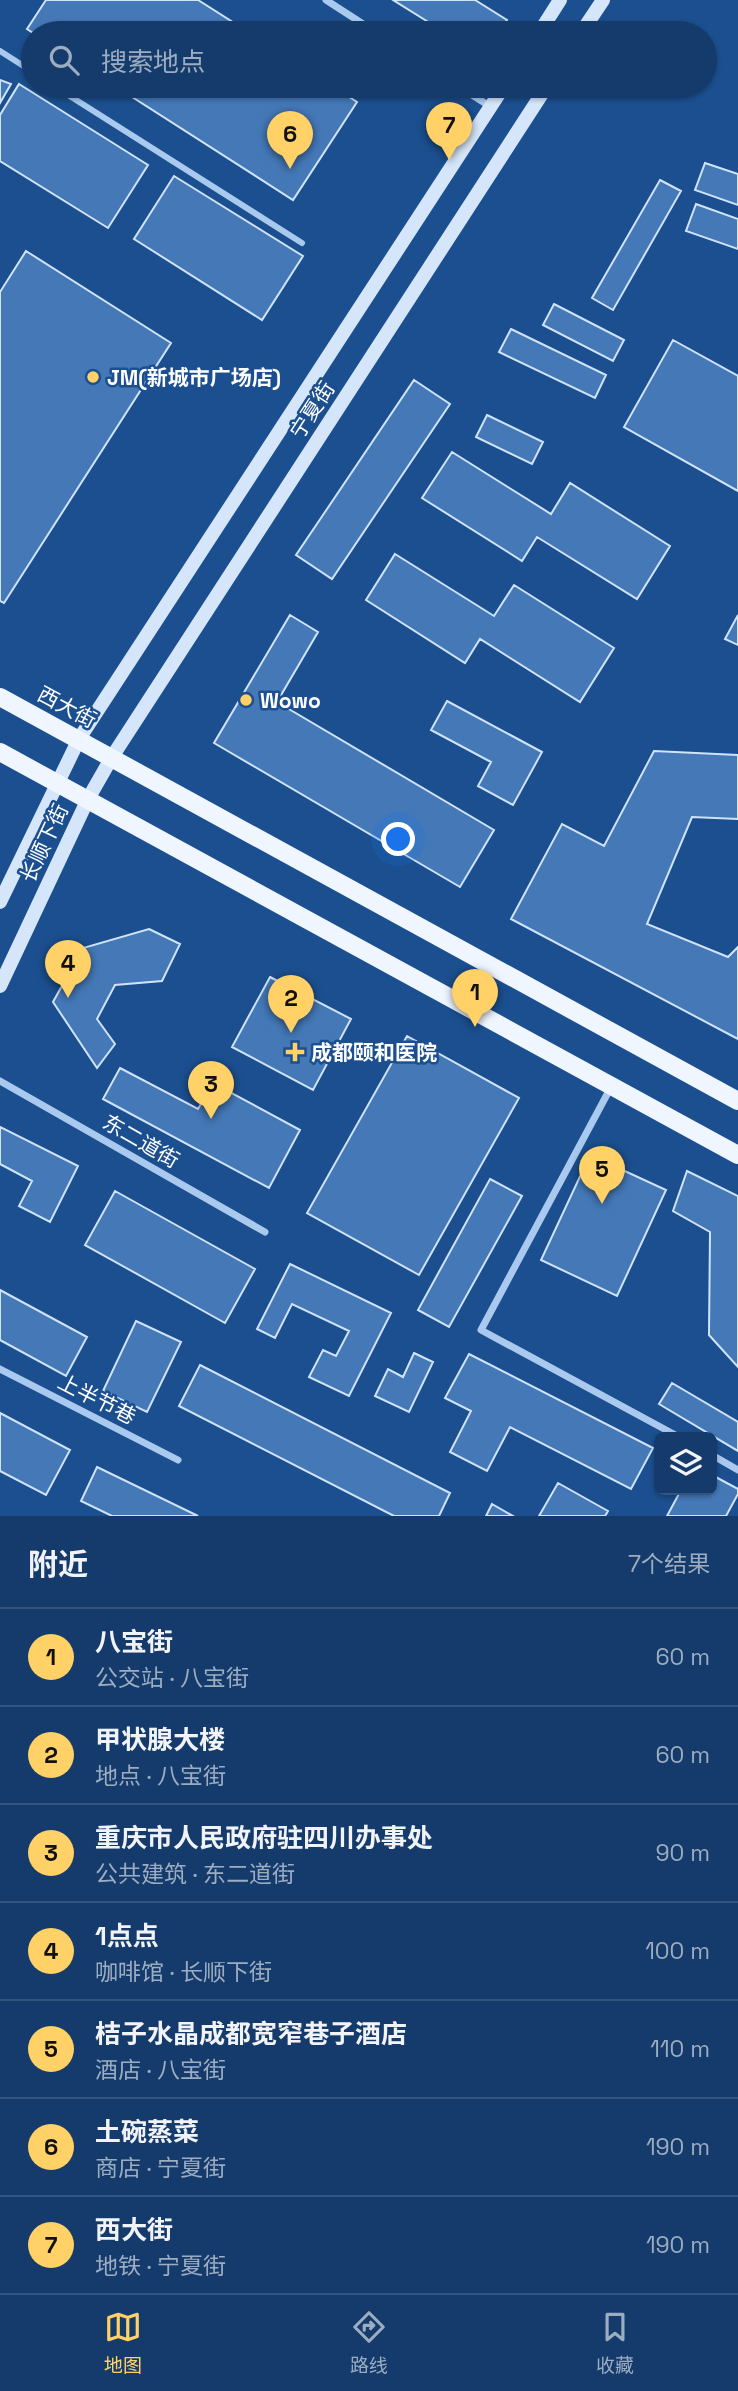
<!DOCTYPE html>
<html lang="zh">
<head>
<meta charset="utf-8">
<style>
	body { margin:0; font-family:"Space Grotesk","Noto Sans SC",sans-serif; background:#214673; color:#f1f3f6 }
	.controls { position:absolute; right:21px; bottom:21px; display:grid; overflow:hidden; border-radius:10px; box-shadow:0 2px 5px #0004 }
	.controls button { width:63px; height:63px; display:grid; place-items:center; padding:0; border:0; border-bottom:2px solid #33557e; background:#143b6b; color:#f1f3f6; font:35px sans-serif }
	.you { position:absolute; left:399px; top:840px; width:24px; height:24px; margin:-18px; border:5px solid #fff; border-radius:50%; background:#1a73e8; box-shadow:0 0 0 10px #1a73e833 }
	.badge { display:grid; place-items:center; width:46px; height:46px; border-radius:50%; background:#ffd166; color:#111; font-size:23px; font-weight:700 }
	.pin { position:absolute; translate:-50% -58px; filter:drop-shadow(0 2px 4px #0008) }
	.pin::after { content:''; position:absolute; top:37px; width:24px; height:21px; background:inherit; clip-path:polygon(0 0,100% 0,50% 100%) }
	.list { margin:0; padding:0; list-style:none }
	h2 { display:flex; justify-content:space-between; align-items:center; height:91px; margin:0; padding:0 28px; font-size:30px }
	h2 small { font-size:23px; font-weight:400; color:#9dadc1 }
	.list li { display:grid; grid-template-columns:46px 1fr auto; gap:21px; align-items:center; box-sizing:border-box; height:98px; padding:0 28px; border-top:2px solid #33557e }
	.list b { display:block; font-size:26px; white-space:nowrap }
	.list p { margin:0; font-size:23px; white-space:nowrap; color:#9dadc1 }
	.list em { font-size:23px; font-style:normal; color:#9dadc1 }
	.icon { flex:none; width:38px; height:38px; fill:none; stroke:currentColor; stroke-width:2; stroke-linecap:round; stroke-linejoin:round }
	.map { position:relative; flex:none; width:738px; height:1516px; overflow:hidden }
	.search { position:absolute; background:#143b6b; box-shadow:0 2px 5px #0004; left:21px; right:21px; top:21px; height:77px; display:flex; align-items:center; gap:18px; box-sizing:border-box; padding:0 24px; border-radius:38px; color:#9dadc1; font-size:26px }
	.sheet { height:777px; background:#143b6b }
	nav { display:flex; justify-content:space-around; align-items:center; box-sizing:border-box; height:98px; border-top:2px solid #33557e; background:#143b6b; font-size:19px; color:#9dadc1 }
	nav a { display:grid; justify-items:center; gap:4px }
	nav .on { color:#ffd166 }
	.map>svg:first-child { display:block }
	.building { fill:#4478b7; stroke:#cfe3fa; stroke-width:2 }
	.lines { fill:none; stroke-linecap:round; stroke-linejoin:round }
	.pedestrian { stroke:#a9c9ee; stroke-width:6 }
	.minor { stroke:#a9c9ee; stroke-width:7 }
	.secondary { stroke:#d6e6fa; stroke-width:14 }
	.primary { stroke:#f0f6ff; stroke-width:18 }
	.poi-dot { fill:#ffd166; stroke:#1b4f8f; stroke-width:2.5 }
	.labels { text-anchor:middle; dominant-baseline:central; stroke-width:5; stroke-linejoin:round; paint-order:stroke }
	.poi-label { font-size:21px; font-weight:bold; fill:#fff; stroke:#1b4f8f; text-anchor:start }
	.street-label { font-size:21px; fill:#fff; stroke:#1b4f8f }
</style>
</head>
<body>
<div class="map">
<svg width="738" height="1516" viewBox="0 0 738 1516">
	<rect width="100%" height="100%" fill="#1b4f8f"/>
	<!-- building -->
	<path class="building" d="M46 0H198L250 33H33L27 29Z
		M393 0H475L507 20 498 33H446Z
		M0 80 11 84 0 103Z
		M19 84 148 165 108 228 0 161V115Z
		M115 86H332L357 102 293 200Z
		M705 163 738 174V205L695 190Z
		M174 176 303 256 262 320 134 239Z
		M660 180 681 191 613 310 592 298Z
		M696 204 738 219V249L686 231Z
		M26 251 171 343 4 603 0 601V292Z
		M554 304 624 340 613 361 543 325Z
		M511 329 606 375 595 398 499 352Z
		M673 340 738 376V491L624 427Z
		M414 380 450 404 332 579 296 555Z
		M487 415 543 442 532 464 476 437Z
		M452 452 551 514 570 483 670 546 637 599 537 537 522 561 422 498Z
		M395 554 494 616 514 585 614 648 580 702 480 639 465 663 366 600Z
		M290 615 318 632 277 702 494 830 460 887 214 743Z
		M738 615V645L725 639Z
		M447 701 542 752 513 805 478 786 491 762 431 730Z
		M654 751 738 755V819L692 817 647 924 728 957 738 947V1039L511 919 562 824 604 846Z
		M149 929 180 944 162 981 115 985 97 1019 115 1044 97 1068 53 1002 83 948Z
		M270 977 351 1019 313 1090 232 1047Z
		M407 1036 519 1098 419 1275 307 1213Z
		M120 1068 198 1109 213 1083 300 1130 269 1188 103 1099Z
		M0 1127 78 1166 50 1222 19 1206 32 1181 0 1164Z
		M590 1155 666 1190 617 1296 541 1260Z
		M687 1171 738 1196V1367L709 1335 710 1232 673 1211Z
		M490 1179 522 1196 449 1327 418 1310Z
		M115 1191 255 1269 225 1323 85 1245Z
		M290 1264 391 1313 349 1396 309 1377 323 1350 336 1356 349 1331 292 1304 275 1338 257 1329Z
		M0 1290 87 1337 66 1376 0 1340Z
		M136 1321 181 1342 147 1412 103 1391Z
		M414 1353 433 1362 409 1412 375 1396 388 1369 403 1377Z
		M469 1354 653 1448 631 1489 510 1427 487 1471 450 1452 471 1411 445 1398Z
		M200 1365 450 1493 439 1516H394L179 1406Z
		M672 1383 738 1422V1451L659 1404Z
		M0 1413 70 1450 46 1495 0 1471Z
		M97 1467 198 1516H112L81 1501Z
		M712 1475 738 1489V1494L726 1516H667L681 1490H712Z
		M558 1483 608 1511 605 1516H539Z
		M492 1504 513 1516H486Z"/>
	<g class="lines">
		<!-- pedestrian -->
		<path class="pedestrian" d="M0 51 33 72
			M54 86 302 243"/>
		<!-- minor -->
		<path class="minor" d="M326 0 377 33
			M458 86 491 107
			M0 1081 265 1232
			M611 1087 481 1330 679 1437
			M0 1369 178 1460
			M712 1455 738 1470"/>
		<!-- secondary -->
		<path class="secondary" d="M539 33 560 0
			M581 33 603 0
			M0 902 79 739 504 86
			M0 986 88 799 112 757 547 86"/>
		<!-- primary -->
		<path class="primary" d="M0 697 738 1101
			M0 752 738 1155"/>
	</g>
	<!-- markers -->
	<g class="poi-dot">
		<circle cx="93" cy="377" r="7"/>
		<circle cx="246" cy="700" r="7"/>
		<path d="M291.5 1041.5h7v7h7v7h-7v7h-7v-7h-7v-7h7z"/>
	</g>
	<g class="labels">
		<!-- poi labels -->
		<g class="poi-label">
			<text x="107" y="377">JM(新城市广场店)</text>
			<text x="260" y="700">Wowo</text>
			<text x="311" y="1052">成都颐和医院</text>
		</g>
		<!-- street labels -->
		<g class="street-label">
			<text transform="translate(312 410) rotate(-57)">宁夏街</text>
			<text transform="translate(67 707) rotate(28)">西大街</text>
			<text transform="translate(44 843) rotate(-65)">长顺下街</text>
			<text transform="translate(141 1141) rotate(30)">东二道街</text>
			<text transform="translate(97 1399) rotate(27)">上半节巷</text>
		</g>
	</g>
</svg>
<div class="controls">
<button><svg class="icon" aria-label="layers" viewBox="0 0 24 24"><path d="M12 4l9 5-9 5-9-5zM3 14l9 5 9-5"/></svg></button>
</div>
<div class="you"></div>
<div class="pin badge" style="left:475px;top:1027px">1</div>
<div class="pin badge" style="left:291px;top:1033px">2</div>
<div class="pin badge" style="left:211px;top:1119px">3</div>
<div class="pin badge" style="left:68px;top:998px">4</div>
<div class="pin badge" style="left:602px;top:1204px">5</div>
<div class="pin badge" style="left:290px;top:169px">6</div>
<div class="pin badge" style="left:449px;top:160px">7</div>
<div class="search"><svg class="icon" aria-label="search" viewBox="0 0 24 24"><circle cx="10" cy="10" r="6"/><path d="M15 15l6 6"/></svg>搜索地点</div>
</div>
<section class="sheet">
<h2>附近<small>7个结果</small></h2>
<ul class="list">
<li><span class="badge">1</span><div><b>八宝街</b><p>公交站 · 八宝街</p></div><em>60 m</em></li>
<li><span class="badge">2</span><div><b>甲状腺大楼</b><p>地点 · 八宝街</p></div><em>60 m</em></li>
<li><span class="badge">3</span><div><b>重庆市人民政府驻四川办事处</b><p>公共建筑 · 东二道街</p></div><em>90 m</em></li>
<li><span class="badge">4</span><div><b>1点点</b><p>咖啡馆 · 长顺下街</p></div><em>100 m</em></li>
<li><span class="badge">5</span><div><b>桔子水晶成都宽窄巷子酒店</b><p>酒店 · 八宝街</p></div><em>110 m</em></li>
<li><span class="badge">6</span><div><b>土碗蒸菜</b><p>商店 · 宁夏街</p></div><em>190 m</em></li>
<li><span class="badge">7</span><div><b>西大街</b><p>地铁 · 宁夏街</p></div><em>190 m</em></li>
</ul>
</section>
<nav>
<a class="on"><svg class="icon" aria-label="map" viewBox="0 0 24 24"><path d="M3 6l6-2 6 2 6-2v14l-6 2-6-2-6 2zM9 4v14M15 6v14"/></svg>地图</a>
<a><svg class="icon" aria-label="directions" viewBox="0 0 24 24"><path d="M12 3l9 9-9 9-9-9zM9 14v-3h6M13 9l2 2-2 2"/></svg>路线</a>
<a><svg class="icon" aria-label="saved" viewBox="0 0 24 24"><path d="M7 4h10v16l-5-4-5 4z"/></svg>收藏</a>
</nav>
</body>
</html>
